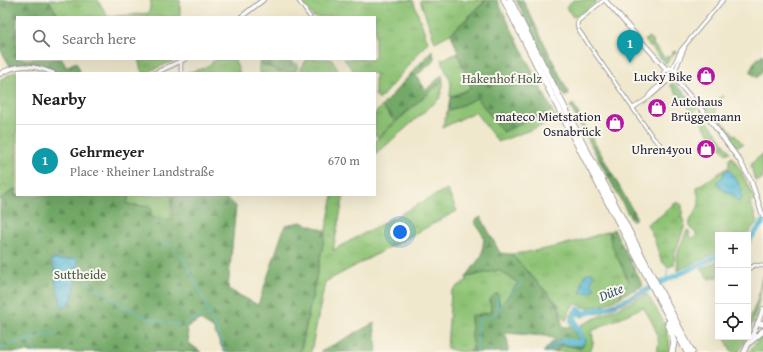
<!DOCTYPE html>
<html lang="en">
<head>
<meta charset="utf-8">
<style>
	body { margin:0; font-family:"Gentium Book Plus",serif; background:#f2f2f2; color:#202124 }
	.controls { position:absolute; right:12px; bottom:12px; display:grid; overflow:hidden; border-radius:0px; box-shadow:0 4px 16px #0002 }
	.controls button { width:36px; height:36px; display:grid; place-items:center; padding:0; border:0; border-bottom:1px solid #e0e0e0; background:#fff; color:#202124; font:20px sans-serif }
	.you { position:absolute; left:400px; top:232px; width:14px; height:14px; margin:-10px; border:3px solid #fff; border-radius:50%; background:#1a73e8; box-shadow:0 0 0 6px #1a73e833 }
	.badge { display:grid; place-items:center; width:26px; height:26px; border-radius:50%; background:#0b8043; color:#fff; font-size:13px; font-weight:700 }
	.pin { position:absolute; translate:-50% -33px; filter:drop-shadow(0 1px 2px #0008) }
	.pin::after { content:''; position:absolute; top:21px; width:14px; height:12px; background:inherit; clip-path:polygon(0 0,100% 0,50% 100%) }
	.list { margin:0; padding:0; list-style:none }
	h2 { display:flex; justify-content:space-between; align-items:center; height:52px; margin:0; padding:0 16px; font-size:17px }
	h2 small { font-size:13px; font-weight:400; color:#757577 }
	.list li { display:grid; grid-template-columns:26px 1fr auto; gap:12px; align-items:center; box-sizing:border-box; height:72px; padding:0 16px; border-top:1px solid #e0e0e0 }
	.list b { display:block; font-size:15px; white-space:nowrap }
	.list p { margin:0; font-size:13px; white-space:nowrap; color:#757577 }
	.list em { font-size:13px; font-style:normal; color:#757577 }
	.icon { flex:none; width:22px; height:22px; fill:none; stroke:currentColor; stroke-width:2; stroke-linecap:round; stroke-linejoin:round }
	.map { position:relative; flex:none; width:763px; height:352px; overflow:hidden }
	.search { position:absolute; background:#fff; box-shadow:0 4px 16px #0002; left:16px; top:16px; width:360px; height:44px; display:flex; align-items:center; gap:10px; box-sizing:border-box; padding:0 14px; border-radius:0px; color:#757577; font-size:15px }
	.panel { position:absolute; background:#fff; box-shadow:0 4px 16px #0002; left:16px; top:72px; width:360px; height:124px; border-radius:0px }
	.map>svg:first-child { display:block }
	.grass { fill:url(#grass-tufts); stroke:#587258 }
	.forest { fill:url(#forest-firs); stroke:#4a6650 }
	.wetland { fill:url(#wetland-marsh); stroke:#587258 }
	.water { fill:url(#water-waves); stroke:#3d6e88 }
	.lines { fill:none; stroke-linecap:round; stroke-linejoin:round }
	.stream { stroke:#58bad6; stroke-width:1 }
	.river { stroke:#58bad6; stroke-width:5 }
	.street-casing { stroke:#898584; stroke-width:4.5 }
	.secondary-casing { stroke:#898584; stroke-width:5.5 }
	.highway-casing { stroke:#898584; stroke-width:7 }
	.street { stroke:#fff; stroke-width:3 }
	.secondary { stroke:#fff; stroke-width:4 }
	.highway { stroke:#fff; stroke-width:5.5 }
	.labels { text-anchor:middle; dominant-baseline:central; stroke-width:4; stroke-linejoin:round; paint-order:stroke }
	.poi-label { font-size:13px; fill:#22223b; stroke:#fbf7ec; text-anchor:end }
	.park-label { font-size:13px; fill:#485a4f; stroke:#fbf7ec }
	.water-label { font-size:14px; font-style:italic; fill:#355771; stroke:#fbf7ec }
</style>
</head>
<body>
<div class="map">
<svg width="763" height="352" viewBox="0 0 763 352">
	<defs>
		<pattern id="grass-tufts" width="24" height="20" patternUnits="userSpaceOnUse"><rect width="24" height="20" fill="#8ec375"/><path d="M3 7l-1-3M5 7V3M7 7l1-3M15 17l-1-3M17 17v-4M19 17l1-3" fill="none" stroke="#7aa766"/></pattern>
		<pattern id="forest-firs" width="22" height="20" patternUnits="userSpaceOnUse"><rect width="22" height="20" fill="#72a966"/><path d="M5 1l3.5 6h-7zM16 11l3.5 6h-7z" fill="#5d8955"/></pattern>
		<pattern id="wetland-marsh" width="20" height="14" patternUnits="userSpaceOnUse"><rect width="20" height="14" fill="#8ec375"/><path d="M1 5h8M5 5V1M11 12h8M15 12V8" fill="none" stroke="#7aa766"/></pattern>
		<pattern id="water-waves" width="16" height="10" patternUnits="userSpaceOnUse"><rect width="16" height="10" fill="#58bad6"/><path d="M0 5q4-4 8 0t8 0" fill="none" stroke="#4897af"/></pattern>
	</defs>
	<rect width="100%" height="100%" fill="#fbf7ec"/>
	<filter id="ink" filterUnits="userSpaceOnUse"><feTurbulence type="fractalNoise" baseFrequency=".025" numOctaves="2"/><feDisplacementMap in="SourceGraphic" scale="8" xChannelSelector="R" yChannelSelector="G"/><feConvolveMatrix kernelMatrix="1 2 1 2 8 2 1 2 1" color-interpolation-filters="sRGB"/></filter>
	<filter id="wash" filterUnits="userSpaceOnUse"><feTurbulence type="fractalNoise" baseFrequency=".012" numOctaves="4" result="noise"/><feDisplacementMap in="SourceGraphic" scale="16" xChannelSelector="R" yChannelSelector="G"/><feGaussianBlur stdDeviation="0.9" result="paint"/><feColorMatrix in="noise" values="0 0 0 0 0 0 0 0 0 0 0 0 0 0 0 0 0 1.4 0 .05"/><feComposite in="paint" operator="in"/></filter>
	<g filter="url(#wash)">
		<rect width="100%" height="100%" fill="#f0e8cd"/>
		<!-- grass -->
		<path class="grass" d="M49 0H98L108 17 149 13 151 0H180V17H59Z
			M301 0H413L428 42 379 100 375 95V73H355L344 59H375V17H313Z
			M420 0H482L484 2 450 34 435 42Z
			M573 0H596V2L578 16H575L573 17 566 7Z
			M649 37 654 43 653 44 665 58 667 56 670 57 673 55 672 53 674 51 675 52 677 51 666 64 647 43 645 40Z
			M457 53 471 88 450 97 451 83 441 60Z
			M138 59H178L145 73H142Z
			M216 59H234L240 73H185L205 68Z
			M307 59H331L341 73H307L300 70Z
			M259 63 283 73H259Z
			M18 71 20 73H17V187L0 200V80L14 72Z
			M443 80V86L440 98 375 155V141Z
			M672 83C681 89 693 99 697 110L693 113 670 85Z
			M723 95 724 96C719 102 714 106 716 114L743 144 740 146H736L706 108 708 106H711Z
			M477 98 503 132 552 110 557 120 498 142 475 112 442 128 447 112Z
			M382 106 395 122 378 138 375 135V113Z
			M700 113 718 134 730 152 726 154 704 127 705 126 696 116Z
			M763 154V178L758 181V180L755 181 751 165 754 161Z
			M732 157 740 169 755 200 750 201 757 222 747 235H718V252L677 271 678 252 687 230 690 232 689 236 690 238H693L696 236V233C681 223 697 215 699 203 700 197 696 193 697 187L729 167V159Z
			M447 189 457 211 325 282 311 352H301L333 195H344L333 250Z
			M129 195H172L170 220 151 217V207L127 204Z
			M609 231 611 244 629 282 621 290V297L605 305 586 308 577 304 572 306 566 321 562 316 559 305 511 254C545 251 577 242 609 231Z
			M718 261V277L709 279 701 269Z
			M499 270 518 283 500 306 497 293 490 299 491 312 471 316 473 351 460 352 447 348 451 293 454 289 467 280 466 277Z
			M762 276C763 291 754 321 748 335V324L758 298Z
			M647 294C657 311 673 331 669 352H656C664 338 650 319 643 307L592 331C593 338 595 346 589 352H555L563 345 580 349 586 341 579 326Z
			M763 335V352H749L759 338Z
			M724 337H747L739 352H732Z"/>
		<!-- forest -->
		<path class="forest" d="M0 0H48L58 16 17 17V59H62L66 67 76 62 81 73H58L40 66 25 63 10 66 0 49Z
			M483 0H497L552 110 503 132 477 98 448 111 450 98 472 88 451 34 485 2Z
			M516 0H523L569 94 565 97Z
			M432 50 435 60 416 76 426 90 442 75 443 80 396 121 382 106Z
			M763 54V71L757 78 750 72 754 62Z
			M259 59H286L298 64 296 73H284L259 62Z
			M573 104 637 218 632 221 570 106Z
			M17 188V195H129L127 204 151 207V217L172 220 173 195H223L236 206 228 289 258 305 285 225 301 222 326 231 300 352H224L213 328 200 320 187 327 189 343 201 352H0V200Z
			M481 217 500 253 511 254 558 305 563 327 579 326 586 341 580 348 562 345 554 352H543L555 339 545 336 505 333 508 342V352H469L473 351 471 316 491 312 490 299 497 293 500 307 518 283 499 270 466 277 482 255 484 237 474 221Z
			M614 229 643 286 621 296V290L629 282 611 244 610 231Z
			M374 323 377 352H320Z"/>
		<!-- wetland -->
		<path class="wetland" d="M678 202 682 205V216L678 218 682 217 685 225 675 253 674 265 668 267C658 261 658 248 654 239 652 233 649 229 647 224 650 220 655 220 659 217 666 212 670 205 678 202Z"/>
		<!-- water -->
		<path class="water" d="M729 169C732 176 738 181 742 189L741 193 742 199 739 202 734 198 733 194C726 193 720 189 717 182L723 177 724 172Z
			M74 258H76L78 260C76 273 76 300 66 307H62L56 284 55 270 51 260 54 259 63 260Z
			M592 272 594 276 591 282 594 286V290L590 293 585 292 580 293 582 288V281L585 278V274Z
			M647 288 649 291 601 313 589 314 582 317 576 313 575 324 582 340V342L580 345H573L564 342 553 347 549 352H545C551 346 558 338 567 340 571 342 574 343 579 342 578 325 562 328 575 309L579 310 582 313 586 312 588 309C590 309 592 311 594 311 598 312 639 291 647 288Z"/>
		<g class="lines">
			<!-- stream -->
			<path class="stream" d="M656 53 663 59H665
				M682 81 699 101
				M676 87 694 107
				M702 115 708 123
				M160 240 171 246
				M174 249 185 260 203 299
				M80 276 119 303 145 317 165 322
				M666 279 668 268
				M204 302 226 352
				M496 310 497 297
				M168 323 180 325
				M184 324 208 313
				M27 340 60 332
				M0 347 27 340 37 352
				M477 352 478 320 493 316 522 281"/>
			<!-- river -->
			<path class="river" d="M748 242 763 222
				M643 291 718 256
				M563 341 580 343 583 340 574 319 577 310 579 309 585 314 590 311 607 308"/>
		</g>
	</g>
	<g filter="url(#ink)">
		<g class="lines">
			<!-- street casing -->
			<g class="street-casing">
				<path id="street" d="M298 0 310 17
					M604 0 578 21 577 25 578 29 654 139 660 144
					M672 68 681 50 723 0
					M675 71 685 47
					M181 73V62
					M648 97C652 89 662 86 666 78
					M633 108 651 96 669 80
					M748 269 755 265 763 266"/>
			</g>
			<!-- secondary casing -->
			<g class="secondary-casing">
				<path id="secondary" d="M605 0 667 70
					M241 17 263 0
					M664 74a6 6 0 1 1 12 0a6 6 0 1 1-12 0Z
					M155 73 185 59
					M0 74C19 63 33 65 53 73
					M675 79 707 116 740 161 751 181 763 216
					M744 352 758 323 763 309"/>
			</g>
			<!-- highway casing -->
			<g class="highway-casing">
				<path id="highway" d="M504 0 566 123 687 352
					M510 0 574 126 692 352
					M668 323 674 342 672 352
					M758 323 763 324
					M750 342 763 331"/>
			</g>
			<!-- street -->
			<use href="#street" class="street"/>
			<!-- secondary -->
			<use href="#secondary" class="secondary"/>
			<!-- highway -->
			<use href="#highway" class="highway"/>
		</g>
	</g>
	<!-- icons -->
	<defs>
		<g id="shop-disc" transform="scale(1)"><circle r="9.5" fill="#b5179e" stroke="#fbf7ec"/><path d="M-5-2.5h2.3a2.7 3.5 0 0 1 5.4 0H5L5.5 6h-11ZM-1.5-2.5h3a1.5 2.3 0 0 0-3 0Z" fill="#fff"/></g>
	</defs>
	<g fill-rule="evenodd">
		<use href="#shop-disc" x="706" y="76"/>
		<use href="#shop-disc" x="657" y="108"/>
		<use href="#shop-disc" x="615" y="123"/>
		<use href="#shop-disc" x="706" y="149"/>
	</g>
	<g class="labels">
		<!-- poi labels -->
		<g class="poi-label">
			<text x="692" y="76">Lucky Bike</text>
			<text x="671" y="101" text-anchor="start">Autohaus<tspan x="671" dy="15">Brüggemann</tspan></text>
			<text x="601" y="116">mateco Mietstation<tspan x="601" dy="15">Osnabrück</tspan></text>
			<text x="692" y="149">Uhren4you</text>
		</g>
		<!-- park labels -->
		<g class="park-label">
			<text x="502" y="78">Hakenhof Holz</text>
			<text x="80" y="274">Suttheide</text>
		</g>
		<!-- water labels -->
		<g class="water-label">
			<text transform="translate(611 292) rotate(-23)">Düte</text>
		</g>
	</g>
</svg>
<div class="controls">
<button>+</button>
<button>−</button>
<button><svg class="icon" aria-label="locate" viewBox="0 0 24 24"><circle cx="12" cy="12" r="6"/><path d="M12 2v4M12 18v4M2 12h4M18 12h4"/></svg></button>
</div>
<div class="you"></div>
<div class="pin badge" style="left:630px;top:63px;background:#0f9aa8">1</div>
<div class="search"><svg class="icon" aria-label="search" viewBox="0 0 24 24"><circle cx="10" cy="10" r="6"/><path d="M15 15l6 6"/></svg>Search here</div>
<section class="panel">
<h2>Nearby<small></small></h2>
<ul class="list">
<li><span class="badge" style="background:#0f9aa8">1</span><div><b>Gehrmeyer</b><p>Place · Rheiner Landstraße</p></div><em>670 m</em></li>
</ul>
</section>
</div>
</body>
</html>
